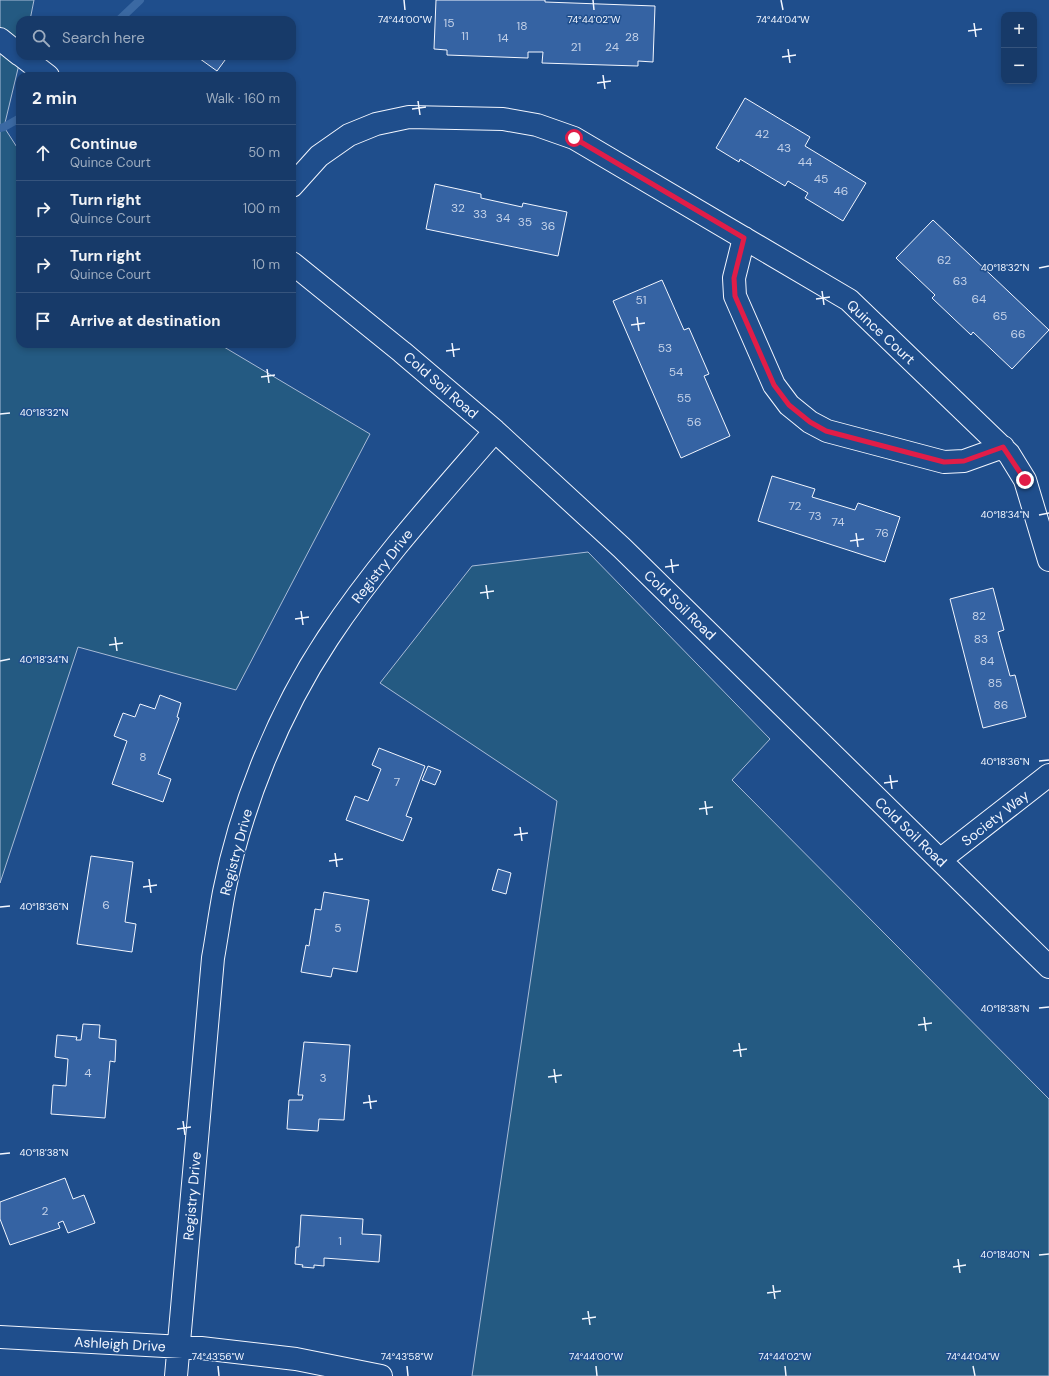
<!DOCTYPE html>
<html lang="en">
<head>
<meta charset="utf-8">
<style>
	body { margin:0; font-family:"DM Sans",sans-serif; background:#244571; color:#f1f3f6 }
	.controls { position:absolute; right:12px; top:12px; display:grid; overflow:hidden; border-radius:8px; box-shadow:0 2px 6px #0003 }
	.controls button { width:36px; height:36px; display:grid; place-items:center; padding:0; border:0; border-bottom:1px solid #36547d; background:#173a69; color:#f1f3f6; font:20px sans-serif }
	.stop { position:absolute; width:12px; height:12px; margin:-9px; border:3px solid #e11d48; border-radius:50%; background:#fff }
	.stop.end { background:#e11d48; border-color:#fff; box-shadow:0 1px 4px #0008 }
	.list { margin:0; padding:0; list-style:none }
	h2 { display:flex; justify-content:space-between; align-items:center; height:52px; margin:0; padding:0 16px; font-size:17px }
	h2 small { font-size:13px; font-weight:400; color:#9eadc0 }
	.list li { display:grid; grid-template-columns:26px 1fr auto; gap:12px; align-items:center; box-sizing:border-box; height:56px; padding:0 16px; border-top:1px solid #36547d }
	.list b { display:block; font-size:15px; white-space:nowrap }
	.list p { margin:0; font-size:13px; white-space:nowrap; color:#9eadc0 }
	.list em { font-size:13px; font-style:normal; color:#9eadc0 }
	.icon { flex:none; width:22px; height:22px; fill:none; stroke:currentColor; stroke-width:2; stroke-linecap:round; stroke-linejoin:round }
	.map { position:relative; flex:none; width:1049px; height:1376px; overflow:hidden }
	.search { position:absolute; background:#173a69; box-shadow:0 2px 6px #0003; left:16px; top:16px; width:280px; height:44px; display:flex; align-items:center; gap:10px; box-sizing:border-box; padding:0 14px; border-radius:12px; color:#9eadc0; font-size:15px }
	.panel { position:absolute; background:#173a69; box-shadow:0 2px 6px #0003; left:16px; top:72px; width:280px; height:276px; border-radius:12px }
	.map>svg:first-child { display:block }
	.green { fill:#245a82; stroke:#a8bbd7 }
	.lines { fill:none; stroke-linecap:round; stroke-linejoin:round }
	.stream { stroke:#3b69a3; stroke-width:8 }
	.building { fill:#3563a3; stroke:#f2f6ff }
	.minor-casing { stroke:#f2f6ff; stroke-width:24 }
	.minor { stroke:#1f4e8c; stroke-width:22 }
	.route { stroke:#e11d48; stroke-width:5 }
	.ticks { fill:none; stroke:#f2f6ff; stroke-width:1.5 }
	.labels { text-anchor:middle; dominant-baseline:central; stroke-width:3; stroke-linejoin:round; paint-order:stroke }
	.number-label { font-size:12px; fill:#c3d1e8 }
	.street-label { font-size:14px; fill:#f2f6ff; stroke:#1f4e8c }
	.ticks-label { font-size:10px; text-anchor:middle; fill:#f2f6ff; stroke:#1f4e8c; stroke-width:3; stroke-linejoin:round; paint-order:stroke }
</style>
</head>
<body>
<div class="map">
<svg width="1049" height="1376" viewBox="0 0 1049 1376">
	<rect width="100%" height="100%" fill="#1f4e8c"/>
	<!-- green -->
	<path class="green" d="M0 0H34L30 20H20L21 56 4 127 20 152V344H219L370 434 236 690 78 647 0 883Z
		M588 552 770 739 732 780 1049 1099V1376H472L557 801 380 683 472 566Z"/>
	<g class="lines">
		<!-- stream -->
		<path class="stream" d="M119 20 140 0
			M0 128 4 127 20 118"/>
	</g>
	<!-- building -->
	<path class="building" d="M436 0H545V2L655 6 653 62 638 61V66L542 63 543 52H528V58L447 55V50L434 49Z
		M196 56H228L217 71Z
		M745 98 810 137 805 146 866 183 843 221 805 198 808 193 788 181 785 186 740 159 739 162 716 148Z
		M435 184 481 194V198L522 207 523 203 567 212 558 256 426 229Z
		M933 220 1049 330 1012 369 973 332 971 335 932 298 935 295 896 258Z
		M662 280 684 330 689 328 709 374 704 376 730 436 681 458 613 301Z
		M772 476 815 489 812 497 855 510 858 503 900 517 885 562 758 521Z
		M993 588 1004 630 998 632 1010 676 1015 675 1026 717 983 728 950 599Z
		M160 695 181 703 177 717 179 718 158 774 171 779 163 802 112 784 127 741 114 736 123 713 135 717 140 704 155 709Z
		M379 748 425 766 406 816 412 818 403 841 346 820 355 796 368 801 381 769 372 765Z
		M428 766 441 771 435 785 422 780Z
		M91 856 133 862 125 922 136 924 132 952 77 944Z
		M498 869 511 873 506 894 492 890Z
		M324 892 369 900 357 972 333 968 331 977 301 972 306 945 309 946 315 909 321 910Z
		M83 1024 100 1025 99 1038 116 1040 115 1062 110 1061 105 1118 51 1114 53 1085 66 1086 68 1059 55 1057 57 1035 77 1037 76 1040H81Z
		M304 1042 350 1045 344 1120 319 1119 318 1131 287 1129 289 1100H302L303 1095H298Z
		M65 1178 73 1199 84 1195 95 1223 68 1233 63 1221 58 1223 60 1228 10 1245 0 1219V1202Z
		M301 1215 363 1219 362 1234 381 1235 379 1262 324 1258V1266L314 1265V1268L302 1267 303 1265 295 1264 296 1247H299Z"/>
	<g class="lines">
		<!-- minor casing -->
		<g class="minor-casing">
			<path id="minor" d="M0 39 20 55
				M22 56 48 76
				M292 186 319 156 349 135 376 124 409 117 503 119 537 125 574 138 849 300 1009 454 1025 480 1049 560
				M744 238 734 278 735 296 774 385 789 405 810 422 827 431 944 462 964 461 1003 447
				M292 263 402 352 495 431 622 548 1049 967
				M940 860 1049 775
				M0 1337 201 1348 296 1359 381 1376
				M176 1376 213 958C217 936 220 913 224 892 241 805 279 712 328 638 377 564 437 498 495 431"/>
		</g>
		<!-- minor -->
		<use href="#minor" class="minor"/>
	</g>
	<g class="lines">
		<!-- route -->
		<path class="route" d="M574 138 744 238 734 278 735 296 774 385 789 405 810 422 826 431 944 462 964 461 1003 447 1025 480"/>
	</g>
	<!-- ticks -->
	<path class="ticks" d="M404 0 405 10M593 0 594 10M781 0 783 10M974 23 976 37M968 31 982 29M788 49 790 63M782 57 796 55M603 75 605 89M597 83 611 81M418 101 420 115M412 109 426 107M1039 268 1049 266M822 291 824 305M816 299 830 297M637 317 639 331M631 325 645 323M452 343 454 357M446 351 460 349M267 369 269 383M261 377 275 375M0 414 10 413M1039 515 1049 513M856 533 858 547M850 541 864 539M671 559 673 573M665 567 679 565M486 585 488 599M480 593 494 591M301 611 303 625M295 619 309 617M115 637 117 651M109 645 123 643M0 661 10 659M1039 761 1049 760M890 775 892 789M884 783 898 781M705 801 707 815M699 809 713 807M520 827 522 841M514 835 528 833M335 853 337 867M329 861 343 859M149 879 151 893M143 887 157 885M0 907 10 906M1039 1008 1049 1007M924 1017 926 1031M918 1025 932 1023M739 1043 741 1057M733 1051 747 1049M554 1069 556 1083M548 1077 562 1075M369 1095 371 1109M363 1103 377 1101M183 1121 185 1135M177 1129 191 1127M0 1154 10 1153M1039 1255 1049 1254M958 1259 960 1273M953 1267 966 1265M773 1285 775 1299M767 1293 781 1291M588 1311 590 1325M582 1319 596 1317M218 1366 219 1376M407 1366 408 1376M596 1366 597 1376M785 1366 786 1376M973 1366 975 1376"/>
	<g class="labels">
		<!-- number labels -->
		<g class="number-label">
			<text x="449" y="23">15</text>
			<text x="522" y="26">18</text>
			<text x="465" y="36">11</text>
			<text x="632" y="37">28</text>
			<text x="503" y="38">14</text>
			<text x="576" y="47">21</text>
			<text x="612" y="47">24</text>
			<text x="762" y="134">42</text>
			<text x="784" y="148">43</text>
			<text x="805" y="162">44</text>
			<text x="821" y="179">45</text>
			<text x="841" y="191">46</text>
			<text x="458" y="208">32</text>
			<text x="480" y="214">33</text>
			<text x="503" y="218">34</text>
			<text x="525" y="222">35</text>
			<text x="548" y="226">36</text>
			<text x="944" y="260">62</text>
			<text x="960" y="281">63</text>
			<text x="979" y="299">64</text>
			<text x="641" y="300">51</text>
			<text x="1000" y="316">65</text>
			<text x="1018" y="334">66</text>
			<text x="665" y="348">53</text>
			<text x="676" y="372">54</text>
			<text x="684" y="398">55</text>
			<text x="694" y="422">56</text>
			<text x="795" y="506">72</text>
			<text x="815" y="516">73</text>
			<text x="838" y="522">74</text>
			<text x="882" y="533">76</text>
			<text x="979" y="616">82</text>
			<text x="981" y="639">83</text>
			<text x="987" y="661">84</text>
			<text x="995" y="683">85</text>
			<text x="1001" y="705">86</text>
			<text x="143" y="757">8</text>
			<text x="397" y="782">7</text>
			<text x="106" y="905">6</text>
			<text x="338" y="928">5</text>
			<text x="88" y="1073">4</text>
			<text x="323" y="1078">3</text>
			<text x="45" y="1211">2</text>
			<text x="340" y="1241">1</text>
		</g>
		<!-- street labels -->
		<g class="street-label">
			<text transform="translate(881 332) rotate(43)">Quince Court</text>
			<text transform="translate(441 385) rotate(41)">Cold Soil Road</text>
			<text transform="translate(382 566) rotate(-52)">Registry Drive</text>
			<text transform="translate(680 605) rotate(44)">Cold Soil Road</text>
			<text transform="translate(995 818) rotate(-38)">Society Way</text>
			<text transform="translate(911 832) rotate(44)">Cold Soil Road</text>
			<text transform="translate(236 852) rotate(-75)">Registry Drive</text>
			<text transform="translate(192 1196) rotate(-85)">Registry Drive</text>
			<text transform="translate(120 1344) rotate(3)">Ashleigh Drive</text>
		</g>
	</g>
	<g class="ticks-label">
		<text x="405" y="23">74°44'00"W</text>
		<text x="594" y="23">74°44'02"W</text>
		<text x="783" y="23">74°44'04"W</text>
		<text x="1005" y="271">40°18'32"N</text>
		<text x="44" y="416">40°18'32"N</text>
		<text x="1005" y="518">40°18'34"N</text>
		<text x="44" y="663">40°18'34"N</text>
		<text x="1005" y="765">40°18'36"N</text>
		<text x="44" y="910">40°18'36"N</text>
		<text x="1005" y="1012">40°18'38"N</text>
		<text x="44" y="1156">40°18'38"N</text>
		<text x="1005" y="1258">40°18'40"N</text>
		<text x="218" y="1360">74°43'56"W</text>
		<text x="407" y="1360">74°43'58"W</text>
		<text x="596" y="1360">74°44'00"W</text>
		<text x="785" y="1360">74°44'02"W</text>
		<text x="973" y="1360">74°44'04"W</text>
	</g>
</svg>
<div class="controls">
<button>+</button>
<button>−</button>
</div>
<div class="stop" style="left:574px;top:138px"></div>
<div class="stop end" style="left:1025px;top:480px"></div>
<div class="search"><svg class="icon" aria-label="search" viewBox="0 0 24 24"><circle cx="10" cy="10" r="6"/><path d="M15 15l6 6"/></svg>Search here</div>
<section class="panel">
<h2>2 min<small>Walk · 160 m</small></h2>
<ul class="list">
<li><svg class="icon" aria-label="ahead" viewBox="0 0 24 24"><path d="M12 20V5M6 11l6-6 6 6"/></svg><div><b>Continue</b><p>Quince Court</p></div><em>50 m</em></li>
<li><svg class="icon" aria-label="right" viewBox="0 0 24 24"><path d="M7 20v-9h11M14 6l5 5-5 5"/></svg><div><b>Turn right</b><p>Quince Court</p></div><em>100 m</em></li>
<li><svg class="icon" aria-label="right" viewBox="0 0 24 24"><path d="M7 20v-9h11M14 6l5 5-5 5"/></svg><div><b>Turn right</b><p>Quince Court</p></div><em>10 m</em></li>
<li><svg class="icon" aria-label="arrive" viewBox="0 0 24 24"><path d="M6 21V4h12l-3 4 3 4H6"/></svg><div><b>Arrive at destination</b></div></li>
</ul>
</section>
</div>
</body>
</html>
